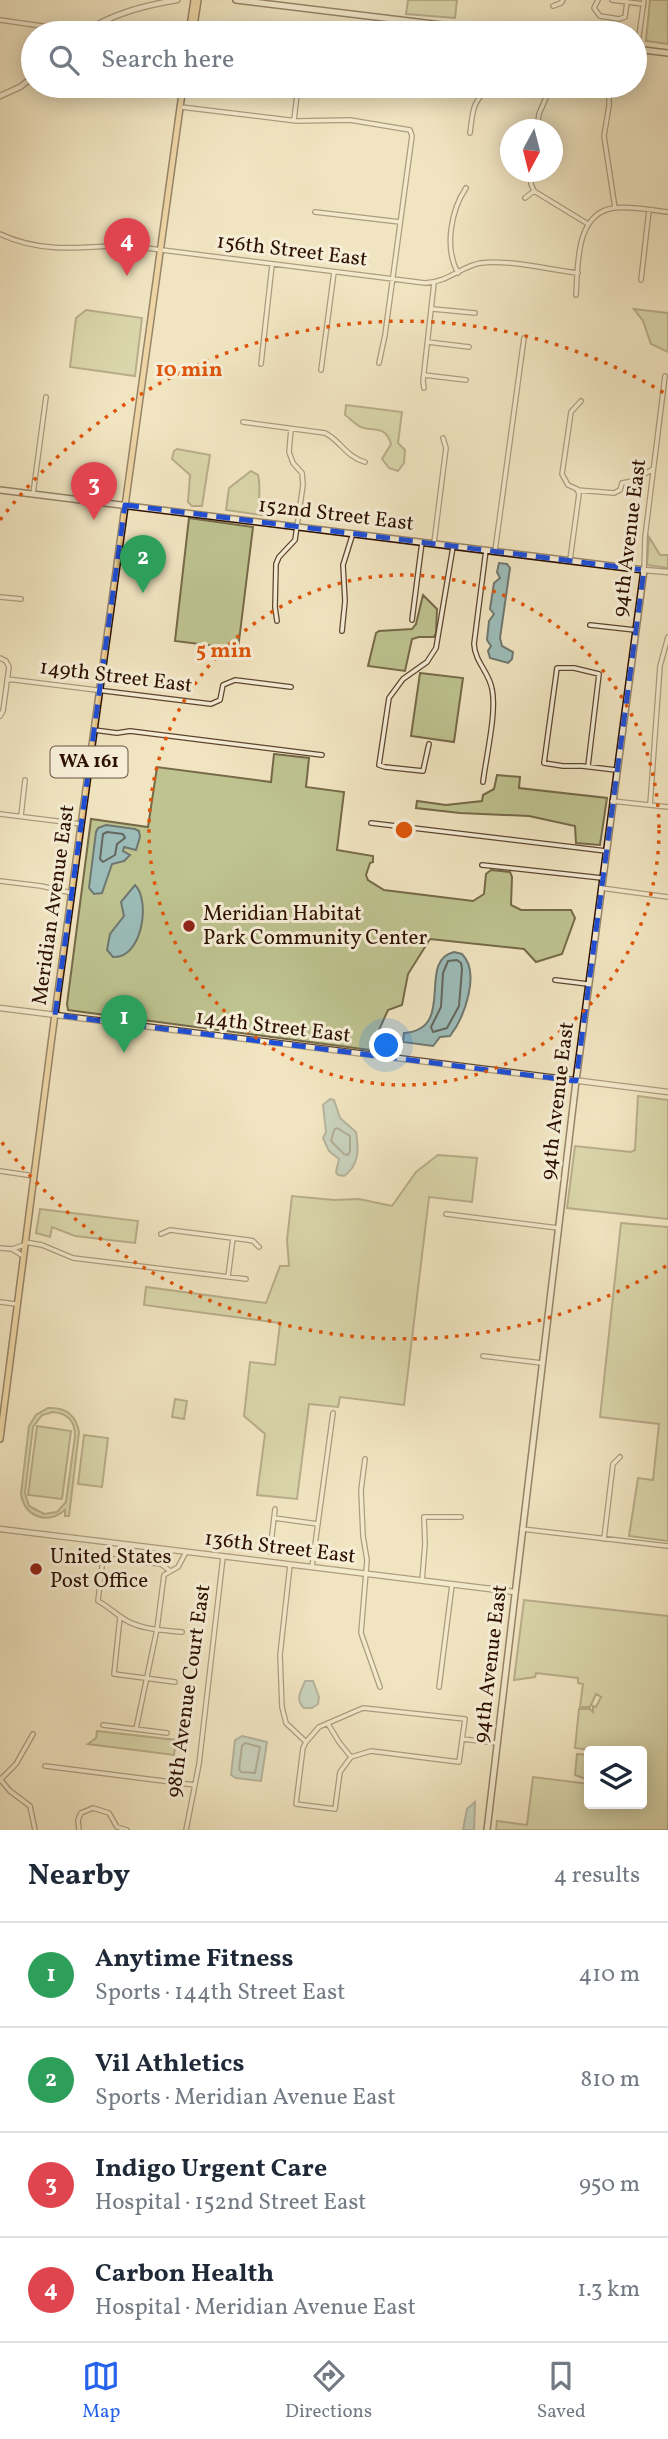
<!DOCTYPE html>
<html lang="en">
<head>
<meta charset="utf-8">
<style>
	body { margin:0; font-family:Vollkorn,serif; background:#f2f2f3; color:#1f2937 }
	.controls { position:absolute; right:21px; bottom:21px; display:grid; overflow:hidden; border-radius:7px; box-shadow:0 4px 18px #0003 }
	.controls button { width:63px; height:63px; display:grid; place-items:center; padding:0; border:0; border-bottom:2px solid #e0e1e3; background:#fff; color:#1f2937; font:35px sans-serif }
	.compass { position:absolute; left:500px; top:119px; width:63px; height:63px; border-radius:50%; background:#fff; box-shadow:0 4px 18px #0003; rotate:187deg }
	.you { position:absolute; left:387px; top:1046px; width:24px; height:24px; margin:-18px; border:5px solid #fff; border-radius:50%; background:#1a73e8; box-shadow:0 0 0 10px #1a73e833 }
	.badge { display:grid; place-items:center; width:46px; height:46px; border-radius:50%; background:#2563eb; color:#fff; font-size:23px; font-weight:700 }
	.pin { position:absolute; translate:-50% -58px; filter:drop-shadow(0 2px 4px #0008) }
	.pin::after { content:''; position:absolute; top:37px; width:24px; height:21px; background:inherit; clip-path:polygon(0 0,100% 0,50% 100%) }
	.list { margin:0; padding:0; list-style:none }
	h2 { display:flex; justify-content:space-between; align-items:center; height:91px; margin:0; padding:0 28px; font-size:30px }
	h2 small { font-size:23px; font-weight:400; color:#747a83 }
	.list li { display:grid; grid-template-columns:46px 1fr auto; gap:21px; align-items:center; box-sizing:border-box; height:105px; padding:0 28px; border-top:2px solid #e0e1e3 }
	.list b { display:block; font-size:26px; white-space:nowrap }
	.list p { margin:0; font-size:23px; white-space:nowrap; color:#747a83 }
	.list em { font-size:23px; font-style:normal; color:#747a83 }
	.icon { flex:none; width:38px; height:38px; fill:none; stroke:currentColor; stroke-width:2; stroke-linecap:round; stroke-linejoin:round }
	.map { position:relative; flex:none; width:668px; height:1830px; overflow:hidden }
	.search { position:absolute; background:#fff; box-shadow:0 4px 18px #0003; left:21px; right:21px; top:21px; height:77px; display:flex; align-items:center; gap:18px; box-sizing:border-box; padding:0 24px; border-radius:38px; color:#747a83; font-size:26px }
	.sheet { height:511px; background:#fff }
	nav { display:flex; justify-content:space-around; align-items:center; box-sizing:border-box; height:98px; border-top:2px solid #e0e1e3; background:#fff; font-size:19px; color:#747a83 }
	nav a { display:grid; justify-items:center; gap:4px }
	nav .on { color:#2563eb }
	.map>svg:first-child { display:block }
	.green { fill:#bec390; stroke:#756948; stroke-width:2; fill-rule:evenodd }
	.water { fill:#9cbdba; stroke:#6f7770; stroke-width:2 }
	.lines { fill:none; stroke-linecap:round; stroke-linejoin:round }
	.shore { stroke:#64665d; stroke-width:2 }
	.minor-casing { stroke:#5d4430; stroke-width:6 }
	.tertiary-casing { stroke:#5d4430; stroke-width:7 }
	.secondary-casing { stroke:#2c0f00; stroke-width:8 }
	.primary-casing { stroke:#2c0f00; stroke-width:8 }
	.minor { stroke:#f6eed7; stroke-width:3.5 }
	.tertiary { stroke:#f6eed7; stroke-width:4.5 }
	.secondary { stroke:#f6eed7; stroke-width:5 }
	.primary { stroke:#e8c280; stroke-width:5 }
	.marked { fill:none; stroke:#1d4ed8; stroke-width:5; stroke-dasharray:14 9; stroke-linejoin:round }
	.ring { fill:none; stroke:#df550b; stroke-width:3.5; stroke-dasharray:3.5 7 }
	.poi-dot { fill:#8f2418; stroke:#f6eed7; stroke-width:2.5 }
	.labels { text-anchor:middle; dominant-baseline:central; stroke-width:6; stroke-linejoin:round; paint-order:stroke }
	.shield { fill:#f6eed7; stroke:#695240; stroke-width:2 }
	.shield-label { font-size:19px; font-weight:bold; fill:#2c0f00 }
	.street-label { font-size:21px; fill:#2c0f00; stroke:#f6eed7 }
	.poi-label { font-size:21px; fill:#2c0f00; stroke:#f6eed7; text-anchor:start }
	.centre { fill:#df550b; stroke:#f6eed7; stroke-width:3.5 }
	.ring-label { font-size:21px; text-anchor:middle; font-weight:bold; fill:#df550b; stroke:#f6eed7; stroke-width:6; stroke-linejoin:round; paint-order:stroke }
</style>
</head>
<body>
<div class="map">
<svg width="668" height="1830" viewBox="0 0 668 1830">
	<rect width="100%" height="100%" fill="#f1e5c1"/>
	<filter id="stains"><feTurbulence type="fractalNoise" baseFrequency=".00286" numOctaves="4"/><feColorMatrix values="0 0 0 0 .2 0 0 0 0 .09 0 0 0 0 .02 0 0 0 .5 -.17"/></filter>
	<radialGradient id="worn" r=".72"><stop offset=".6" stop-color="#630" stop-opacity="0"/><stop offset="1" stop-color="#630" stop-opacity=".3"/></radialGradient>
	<!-- green -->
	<path class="green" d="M408 0H457L455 18 406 14Z
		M650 0H668V44L646 41Z
		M634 309 668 313V352L651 344 643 321Z
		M86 310 142 318 135 376 70 367 76 318Z
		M346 405 402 412 398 443 405 450 404 463 398 471 389 468 382 459 391 444C386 427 378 431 364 428 357 427 351 419 345 415Z
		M177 449 210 455 202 506H192L188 502 190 475 172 459 174 451Z
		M251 471 258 475C262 489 256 498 262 515L226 510 229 488Z
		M189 518 253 527 238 649 175 641Z
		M649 537 660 555H668V568L647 565Z
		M423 595 437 609 436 633 434 637H419L412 639 405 671 368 666 376 633 379 631 412 629 416 624Z
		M420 673 463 678 454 742 411 736Z
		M274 754 309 758 306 787 344 792 337 850 373 856V862L370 863 366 875 368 880 384 890 473 901 484 894 486 874 491 870 510 872 512 877 511 905 521 910H571L575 918 562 954 536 962 524 949 430 939 408 974 402 1005 388 1010 370 1050 68 1010 67 1004 91 819 148 827 157 767 271 782Z
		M497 775 520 777 519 788 607 798 600 845 576 843 575 826 529 816 460 813 416 808 417 801 446 805 482 801 483 795 494 789Z
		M638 1096 668 1100V1219L567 1208 575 1146 631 1152 635 1150Z
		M438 1155 477 1158 472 1202 429 1197 404 1405 340 1397 338 1407 309 1404 297 1499 257 1495 265 1434 244 1416 250 1362 275 1365 280 1323 144 1305 146 1287 266 1303 280 1266H289L287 1240 292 1196 334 1200 359 1199 392 1206 416 1172Z
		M40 1209 138 1221 135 1243 75 1236 52 1227 50 1237 36 1233Z
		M621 1223 668 1227V1541L629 1536 638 1478 653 1480 659 1424 600 1417Z
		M175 1399 187 1401 184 1419 172 1417Z
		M48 1408C65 1407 76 1415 79 1432L69 1516H65V1510C47 1525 25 1517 21 1494L29 1426 36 1415ZM53 1412C67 1413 75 1421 75 1436L66 1502 57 1512 44 1514 29 1506 25 1493 33 1427 42 1415Z
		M37 1426 71 1431 62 1499 28 1495Z
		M84 1435 108 1438 102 1487 78 1484Z
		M524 1600 668 1616V1830H496L497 1821 527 1825 533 1777 589 1784V1804H642V1751H596L575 1748 579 1709H590L593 1712V1706L596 1707 601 1697 596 1694 590 1707H580L583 1684 578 1683V1678L536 1673 535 1677 514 1680Z
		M97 1731 176 1740 174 1755 88 1744 96 1738Z
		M577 1754 589 1755V1780L575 1775Z"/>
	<!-- water -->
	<path class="water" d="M499 563 507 564 510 568 500 638 502 646 513 652 512 659 508 663 490 658 488 651 491 646 487 640 489 621 494 614 490 609 494 583 500 578 497 572Z
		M106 825 135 829 139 831 140 837 136 850 124 847 123 851 130 855 124 861 112 864 102 893 94 894 89 888 96 832 98 828Z
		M135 885C151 901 142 959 113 957L107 950 110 934 124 916 121 902Z
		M454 952 462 954C481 973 464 1018 450 1036L440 1037 433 1046 403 1042 404 1033C457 1029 416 961 454 952Z
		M330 1099 334 1100 340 1118 356 1132C359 1149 359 1166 344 1176L338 1175 336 1172 339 1159 329 1151 323 1138 326 1132 323 1105Z
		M305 1681H313L319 1697 318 1704 312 1708H304C294 1699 302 1690 305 1681Z
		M242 1736 267 1742 261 1781 236 1778 231 1775 235 1740Z
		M475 1802 474 1830H463L467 1809Z"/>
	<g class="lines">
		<!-- shore -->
		<path class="shore" d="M107 832 123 834 125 838 117 844 115 855 103 862 100 859 103 834Z
			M457 960 461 963 462 969 459 1006 447 1028 433 1032 431 1027 441 1007 443 973 448 961Z
			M337 1128 350 1136V1151L348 1155 344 1154 331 1141 334 1130Z
			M245 1743 260 1747 255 1773 241 1772 239 1769 242 1746Z"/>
		<!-- minor casing -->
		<g class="minor-casing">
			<path id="minor" d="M598 0 594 8 600 16 619 19 625 17 627 2
				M612 0 643 4
				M553 6 561 3 563 0
				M0 20 56 28 67 33
				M637 50 644 0
				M609 86V106L604 136 615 208
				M181 107 297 121 350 120 410 130 412 136 385 335 379 363
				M294 120 298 86
				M537 130 539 114 551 86
				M470 133C473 109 472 103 490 86
				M532 172 531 184 534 191
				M534 191 588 224
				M525 198 534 191
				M315 212 400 222
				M0 234C40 253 80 248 122 245L425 283C449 282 461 266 481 263 506 259 551 270 578 273
				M458 273C444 248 451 210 466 188
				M641 280 649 210
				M576 295C578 266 575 213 614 208 631 206 651 210 668 212
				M433 309 475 313
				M428 342 469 347
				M261 364 272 265
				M321 370 334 272
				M424 375 466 380
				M424 388 423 381 434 283
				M243 422 325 433C341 441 345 456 365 462
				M577 490 614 493 620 490 622 483 633 481 653 469
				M33 494 46 397
				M434 543 446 448 443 438
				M495 551 524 338
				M570 560 579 494 577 489 568 485 562 474 571 412 581 401
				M644 570 645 537 665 376
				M0 597 21 599
				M412 620 422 542
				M277 621 275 607 276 564 279 557 295 540 303 485 302 473 293 463 289 452 291 429
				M590 625 635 630
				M342 631 345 601 343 565 353 533
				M0 658 6 661 9 667 3 711 0 716
				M7 679 211 704 220 700 223 685 235 680 291 687
				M94 730 117 733 130 731 322 755
				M429 744 423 771 385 767 379 765 389 698 403 679 427 662 436 648 453 547
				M588 766 599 674 574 668H557L544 763 563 766H582L616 770
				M483 782C486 757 497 712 492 689 489 672 475 662 474 644L486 550
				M612 801 668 807
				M650 805 660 666 668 637
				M0 814 81 824
				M21 816 25 780
				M371 823 606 851
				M482 865 602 878
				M0 881 41 886 72 893
				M601 888 668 897
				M555 980 588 984
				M0 1171 34 1176
				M446 1214 558 1228
				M161 1234 170 1230 248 1240 253 1241 259 1247
				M25 1242 42 1245 73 1258 246 1279
				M0 1248 12 1249 24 1245
				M12 1249 23 1256
				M228 1277 233 1238
				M0 1302 16 1304
				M483 1356 542 1363
				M365 1459 361 1490 363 1536 367 1560 361 1633 380 1687
				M274 1518 318 1524
				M522 1529 668 1546
				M604 1539 613 1464 620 1457
				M270 1552 275 1509
				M290 1565 280 1655 282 1707 286 1723 306 1742 303 1748 296 1804 335 1809 340 1772 351 1757 339 1742 328 1724
				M312 1567 333 1413
				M170 1571 161 1564 103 1558 98 1601C107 1606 114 1612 121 1617 138 1630 163 1630 182 1632
				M422 1581 425 1544 424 1517H461
				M120 1617 114 1674 175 1682
				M439 1687 452 1585
				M103 1725 167 1733
				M136 1729 157 1629 164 1575 178 1567 186 1552
				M462 1739 497 1743
				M306 1742 319 1727 363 1708 465 1719 459 1762 371 1751 351 1757
				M45 1766 195 1785
				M0 1779 10 1791 30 1806 35 1830
				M0 1780 16 1764 33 1734
				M79 1830 78 1820 81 1813 93 1808 109 1813 117 1827 127 1830
				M186 1830 199 1764 223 1557"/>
		</g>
		<!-- tertiary casing -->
		<g class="tertiary-casing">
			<path id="tertiary" d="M82 33C113 14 141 6 177 0
				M0 96 20 87 33 77
				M644 570 668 572
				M0 1008 668 1092
				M0 1529 515 1592"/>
		</g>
		<!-- secondary casing -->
		<g class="secondary-casing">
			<path id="secondary" d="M236 0 508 33
				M635 49 668 53
				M0 490 644 570 576 1081 487 1830"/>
		</g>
		<!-- primary casing -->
		<g class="primary-casing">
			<path id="primary" d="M189 33 194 0
				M193 33 198 0
				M0 1439 54 1021 183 86"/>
		</g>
		<!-- minor -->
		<use href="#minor" class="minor"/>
		<!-- tertiary -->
		<use href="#tertiary" class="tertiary"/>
		<!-- secondary -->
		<use href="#secondary" class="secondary"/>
		<!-- primary -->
		<use href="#primary" class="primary"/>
	</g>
	<!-- marked area -->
	<path d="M0 0H668V1830H0ZM125 505 644 570 576 1081 55 1015Z" fill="#f1e5c1" fill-opacity=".55" fill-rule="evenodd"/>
	<path class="marked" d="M125 505 644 570 576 1081 55 1015Z"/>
	<!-- distance rings -->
	<g class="ring">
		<circle cx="404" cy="830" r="255"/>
		<path d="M666 1266A509 509 0 0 1 0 1140M0 520A509 509 0 0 1 666 394"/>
	</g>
	<!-- markers -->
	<g class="poi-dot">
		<circle cx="189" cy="926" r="7"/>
		<circle cx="36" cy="1569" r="7"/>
	</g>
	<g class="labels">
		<!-- shield labels -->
		<rect class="shield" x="50.5" y="746.5" width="77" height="31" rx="5"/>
		<g class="shield-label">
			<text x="89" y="762">WA 161</text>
		</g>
		<!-- street labels -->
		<g class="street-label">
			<text transform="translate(292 251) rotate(7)">156th Street East</text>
			<text transform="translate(336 515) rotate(7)">152nd Street East</text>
			<text transform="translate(630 538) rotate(-83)">94th Avenue East</text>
			<text transform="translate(116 677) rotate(7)">149th Street East</text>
			<text transform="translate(54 905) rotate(-82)">Meridian Avenue East</text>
			<text transform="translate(273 1027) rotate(7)">144th Street East</text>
			<text transform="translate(558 1101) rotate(-83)">94th Avenue East</text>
			<text transform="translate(280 1548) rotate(7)">136th Street East</text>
			<text transform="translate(491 1664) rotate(-83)">94th Avenue East</text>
			<text transform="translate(189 1691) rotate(-82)">98th Avenue Court East</text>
		</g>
		<!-- poi labels -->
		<g class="poi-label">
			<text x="203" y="914">Meridian Habitat<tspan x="203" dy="24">Park Community Center</tspan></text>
			<text x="50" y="1557">United States<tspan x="50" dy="24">Post Office</tspan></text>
		</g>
	</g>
	<circle cx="404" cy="830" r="10" class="centre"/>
	<g class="ring-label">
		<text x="189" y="376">10 min</text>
		<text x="224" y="657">5 min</text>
	</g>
	<rect width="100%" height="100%" filter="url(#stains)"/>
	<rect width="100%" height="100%" fill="url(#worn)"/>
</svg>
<div class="controls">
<button><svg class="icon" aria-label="layers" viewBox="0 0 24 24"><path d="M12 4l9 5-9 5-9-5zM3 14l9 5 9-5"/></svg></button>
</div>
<svg class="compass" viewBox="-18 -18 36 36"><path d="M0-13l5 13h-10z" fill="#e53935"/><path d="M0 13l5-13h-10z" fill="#747a83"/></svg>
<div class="you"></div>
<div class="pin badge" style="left:124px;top:1053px;background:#2e9e5b">1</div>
<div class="pin badge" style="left:143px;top:593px;background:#2e9e5b">2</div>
<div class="pin badge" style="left:94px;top:520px;background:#e0444e">3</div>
<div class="pin badge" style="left:127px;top:276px;background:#e0444e">4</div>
<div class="search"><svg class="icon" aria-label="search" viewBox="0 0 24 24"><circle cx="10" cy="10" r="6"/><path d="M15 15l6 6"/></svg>Search here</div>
</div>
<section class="sheet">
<h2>Nearby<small>4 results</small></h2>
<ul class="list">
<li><span class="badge" style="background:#2e9e5b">1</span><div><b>Anytime Fitness</b><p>Sports · 144th Street East</p></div><em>410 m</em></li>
<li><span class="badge" style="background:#2e9e5b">2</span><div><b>Vil Athletics</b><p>Sports · Meridian Avenue East</p></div><em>810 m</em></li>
<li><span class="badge" style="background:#e0444e">3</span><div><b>Indigo Urgent Care</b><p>Hospital · 152nd Street East</p></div><em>950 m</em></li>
<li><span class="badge" style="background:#e0444e">4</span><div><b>Carbon Health</b><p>Hospital · Meridian Avenue East</p></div><em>1.3 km</em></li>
</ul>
</section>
<nav>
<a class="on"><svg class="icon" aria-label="map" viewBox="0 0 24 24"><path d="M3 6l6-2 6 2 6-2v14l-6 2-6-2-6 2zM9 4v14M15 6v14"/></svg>Map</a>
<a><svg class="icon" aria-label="directions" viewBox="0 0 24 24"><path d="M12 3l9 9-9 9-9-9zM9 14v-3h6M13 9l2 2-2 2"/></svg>Directions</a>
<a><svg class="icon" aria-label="saved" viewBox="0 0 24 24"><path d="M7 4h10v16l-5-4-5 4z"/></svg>Saved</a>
</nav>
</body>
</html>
